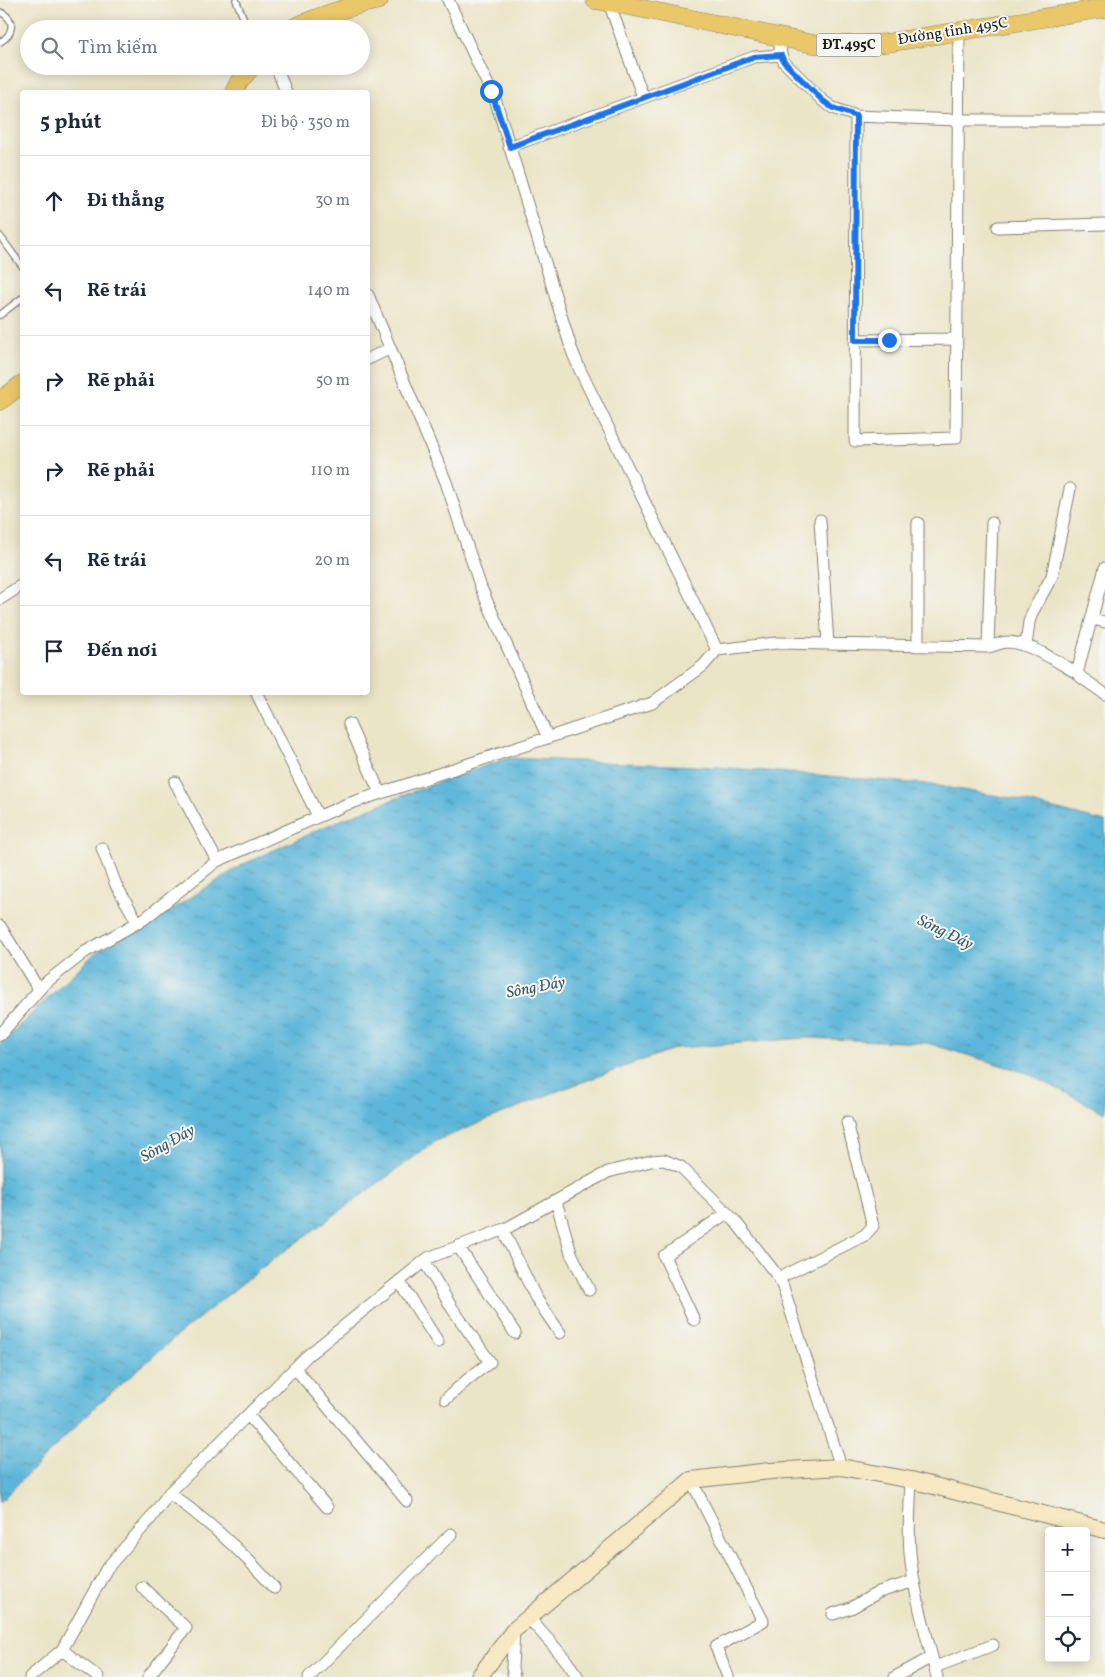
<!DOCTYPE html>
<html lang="vi">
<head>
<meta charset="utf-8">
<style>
	body { margin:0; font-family:Vollkorn,serif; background:#f6f6f7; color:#1f2937 }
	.controls { position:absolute; right:15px; bottom:15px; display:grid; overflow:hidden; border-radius:5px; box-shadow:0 2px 12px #0003 }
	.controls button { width:45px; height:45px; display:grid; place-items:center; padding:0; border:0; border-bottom:1px solid #e0e1e3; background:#fff; color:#1f2937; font:25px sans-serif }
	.stop { position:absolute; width:15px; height:15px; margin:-11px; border:4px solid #1a73e8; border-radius:50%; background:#fff }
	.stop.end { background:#1a73e8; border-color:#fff; box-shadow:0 1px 5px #0008 }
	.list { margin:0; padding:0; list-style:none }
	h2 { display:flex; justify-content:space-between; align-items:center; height:65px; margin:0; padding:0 20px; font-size:21px }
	h2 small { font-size:16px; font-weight:400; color:#747a83 }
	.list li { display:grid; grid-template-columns:32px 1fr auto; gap:15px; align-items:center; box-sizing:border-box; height:90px; padding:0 20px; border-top:1px solid #e0e1e3 }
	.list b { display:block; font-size:19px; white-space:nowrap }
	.list em { font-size:16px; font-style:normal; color:#747a83 }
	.icon { flex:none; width:28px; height:28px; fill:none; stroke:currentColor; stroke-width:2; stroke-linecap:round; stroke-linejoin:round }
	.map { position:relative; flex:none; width:1105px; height:1677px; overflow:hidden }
	.search { position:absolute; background:#fff; box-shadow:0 2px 12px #0003; left:20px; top:20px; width:350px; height:55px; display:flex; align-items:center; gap:12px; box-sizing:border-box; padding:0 18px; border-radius:28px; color:#747a83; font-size:19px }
	.panel { position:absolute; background:#fff; box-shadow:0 2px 12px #0003; left:20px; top:90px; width:350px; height:605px; border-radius:5px }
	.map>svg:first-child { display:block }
	.water { fill:url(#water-ripples); stroke:#3c697a }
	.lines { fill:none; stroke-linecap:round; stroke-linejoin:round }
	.lane-casing { stroke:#848072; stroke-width:8 }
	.street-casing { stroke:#848072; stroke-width:13 }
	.secondary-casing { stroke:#848072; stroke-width:18 }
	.primary-casing { stroke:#848072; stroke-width:19 }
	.lane { stroke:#fff; stroke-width:5.5 }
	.street { stroke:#fff; stroke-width:11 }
	.secondary { stroke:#f7e9c3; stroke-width:16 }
	.primary { stroke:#eac769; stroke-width:18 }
	.route { stroke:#1a73e8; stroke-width:6 }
	.labels { text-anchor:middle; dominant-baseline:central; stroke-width:4; stroke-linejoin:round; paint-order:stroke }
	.shield { fill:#f6f6f2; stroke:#5d5d5c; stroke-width:1 }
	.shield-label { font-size:14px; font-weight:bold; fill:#1c1c1c }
	.street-label { font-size:15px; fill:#1c1c1c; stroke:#f6f6f2 }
	.water-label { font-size:16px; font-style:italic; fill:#355a68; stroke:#f6f6f2 }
</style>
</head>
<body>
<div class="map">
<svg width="1105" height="1677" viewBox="0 0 1105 1677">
	<defs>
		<pattern id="water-ripples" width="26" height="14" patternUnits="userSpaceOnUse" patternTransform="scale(1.25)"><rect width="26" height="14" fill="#5bb6d9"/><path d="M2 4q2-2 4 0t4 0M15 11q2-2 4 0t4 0" fill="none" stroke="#4a93af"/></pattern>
	</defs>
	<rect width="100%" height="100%" fill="#f6f6f2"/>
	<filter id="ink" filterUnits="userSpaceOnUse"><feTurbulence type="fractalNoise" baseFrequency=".02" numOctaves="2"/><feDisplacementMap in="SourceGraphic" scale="10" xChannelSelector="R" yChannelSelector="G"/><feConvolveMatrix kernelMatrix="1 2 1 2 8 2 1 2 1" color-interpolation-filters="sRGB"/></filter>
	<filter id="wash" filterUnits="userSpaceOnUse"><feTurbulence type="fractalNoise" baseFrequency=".0096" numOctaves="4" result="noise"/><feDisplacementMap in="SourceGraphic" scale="20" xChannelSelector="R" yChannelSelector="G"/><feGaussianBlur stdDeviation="1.12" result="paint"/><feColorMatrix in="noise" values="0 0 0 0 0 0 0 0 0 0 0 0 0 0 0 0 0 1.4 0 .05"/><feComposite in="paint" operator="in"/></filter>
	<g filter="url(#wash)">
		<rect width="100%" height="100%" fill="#ebe5c8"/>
		<!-- water -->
		<path class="water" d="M508 758 719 767 925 784 1011 798 1105 822V1113L1027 1073 927 1043 805 1038 676 1048 552 1093 436 1141 260 1269 179 1334 98 1404 0 1502V1044L95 953 168 912 242 865 326 826 412 792Z"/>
	</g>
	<g filter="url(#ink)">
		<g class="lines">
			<!-- lane casing -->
			<g class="lane-casing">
				<path id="lane" d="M236 0 248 29
					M0 12C16 19 14 34 0 42
					M0 236 22 266
					M0 315 22 298"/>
			</g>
			<!-- street casing -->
			<g class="street-casing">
				<path id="street" d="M448 0 496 102 572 351 580 370 717 650
					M608 0 643 97
					M779 38 781 55 784 62 823 101 833 108 856 116 958 120H1105
					M276 66 286 92
					M856 116 855 441 956 438 959 31
					M509 147 754 57 781 55
					M998 227 1105 224
					M368 295 446 482 481 588 548 738
					M855 340 957 339
					M368 359 389 349
					M820 520 828 644
					M0 599 22 585
					M1092 619 1105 622
					M918 646V523
					M1026 646 1029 622 1032 613 1052 576 1070 489
					M988 647 992 523
					M1077 673 1105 568
					M256 692 318 816
					M349 724 380 793
					M175 782 217 861
					M102 848 116 885 138 923
					M0 926 39 990
					M0 1035 44 984 85 952 144 919 217 861 345 805 652 703 703 666 717 650 776 643 988 647C995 646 1000 642 1008 642 1031 643 1057 662 1077 673L1082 678 1105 694
					M556 1201 571 1253 589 1290
					M503 1230 536 1298 560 1333
					M458 1246 515 1333
					M424 1261 452 1308 490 1362 467 1380 446 1399
					M779 1278 865 1235 873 1226 847 1122
					M399 1281 438 1342
					M694 1320 664 1256 727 1213
					M295 1368 407 1501
					M248 1415 327 1507
					M691 1480 763 1621 716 1647 728 1677
					M911 1480C910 1505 908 1529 910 1553 914 1595 927 1636 937 1677
					M169 1493C208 1521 243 1552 274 1588
					M142 1587 186 1628 148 1677
					M833 1614 851 1608 879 1592 914 1581
					M529 1618 565 1659 578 1677
					M62 1650 98 1677
					M935 1667 993 1645
					M30 1677 62 1650 107 1568 151 1518 169 1493 307 1356 428 1258 507 1228 608 1172 651 1161 664 1160 681 1167 735 1221 779 1278 783 1287 841 1467
					M309 1677 451 1534
					M514 1677 512 1668 514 1630
					M895 1677 932 1657"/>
			</g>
			<!-- secondary casing -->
			<g class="secondary-casing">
				<path id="secondary" d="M479 1677 514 1630 691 1480 770 1471 841 1467 911 1480 1105 1530"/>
			</g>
			<!-- primary casing -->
			<g class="primary-casing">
				<path id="primary" d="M595 0 609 2 813 44 853 45 886 43 1105 8
					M291 29C319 15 348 7 379 0
					M234 92 239 82 252 66
					M0 401 22 384"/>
			</g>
			<!-- lane -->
			<use href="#lane" class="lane"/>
			<!-- street -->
			<use href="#street" class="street"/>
			<!-- secondary -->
			<use href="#secondary" class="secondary"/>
			<!-- primary -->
			<use href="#primary" class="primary"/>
		</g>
	</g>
	<g class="lines" filter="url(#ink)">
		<!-- route -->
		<path class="route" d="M491 91 510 147 754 57 781 55 784 62 823 101 833 108 856 116 855 340H889"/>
	</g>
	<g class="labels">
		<!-- shield labels -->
		<rect class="shield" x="816.5" y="33.5" width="65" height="23" rx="4"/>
		<g class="shield-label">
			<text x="849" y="45">ĐT.495C</text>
		</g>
		<!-- street labels -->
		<g class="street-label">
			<text transform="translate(953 32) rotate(-9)">Đường tỉnh 495C</text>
		</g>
		<!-- water labels -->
		<g class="water-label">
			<text transform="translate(945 933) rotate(26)">Sông Đáy</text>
			<text transform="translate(536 988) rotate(-11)">Sông Đáy</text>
			<text transform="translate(168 1144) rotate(-30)">Sông Đáy</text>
		</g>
	</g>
</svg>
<div class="controls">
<button>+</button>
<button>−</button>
<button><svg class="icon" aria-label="locate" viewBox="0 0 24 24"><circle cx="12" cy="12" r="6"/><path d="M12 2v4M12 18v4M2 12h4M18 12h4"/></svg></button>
</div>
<div class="stop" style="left:491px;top:91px"></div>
<div class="stop end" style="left:889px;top:340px"></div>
<div class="search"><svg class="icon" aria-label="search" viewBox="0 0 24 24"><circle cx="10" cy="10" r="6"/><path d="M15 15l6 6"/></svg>Tìm kiếm</div>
<section class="panel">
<h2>5 phút<small>Đi bộ · 350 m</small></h2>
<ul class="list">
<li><svg class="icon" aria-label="ahead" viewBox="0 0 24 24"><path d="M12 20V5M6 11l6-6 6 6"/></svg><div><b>Đi thẳng</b></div><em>30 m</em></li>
<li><svg class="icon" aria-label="left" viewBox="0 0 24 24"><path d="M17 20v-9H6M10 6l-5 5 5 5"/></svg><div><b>Rẽ trái</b></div><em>140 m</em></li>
<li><svg class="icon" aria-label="right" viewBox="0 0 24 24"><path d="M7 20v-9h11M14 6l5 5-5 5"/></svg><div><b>Rẽ phải</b></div><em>50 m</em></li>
<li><svg class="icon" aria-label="right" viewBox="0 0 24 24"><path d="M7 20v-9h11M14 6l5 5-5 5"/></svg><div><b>Rẽ phải</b></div><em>110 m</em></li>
<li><svg class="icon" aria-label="left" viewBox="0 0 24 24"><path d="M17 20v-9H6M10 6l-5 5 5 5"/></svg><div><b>Rẽ trái</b></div><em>20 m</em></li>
<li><svg class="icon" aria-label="arrive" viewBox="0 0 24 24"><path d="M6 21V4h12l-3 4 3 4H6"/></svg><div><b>Đến nơi</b></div></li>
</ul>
</section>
</div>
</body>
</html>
